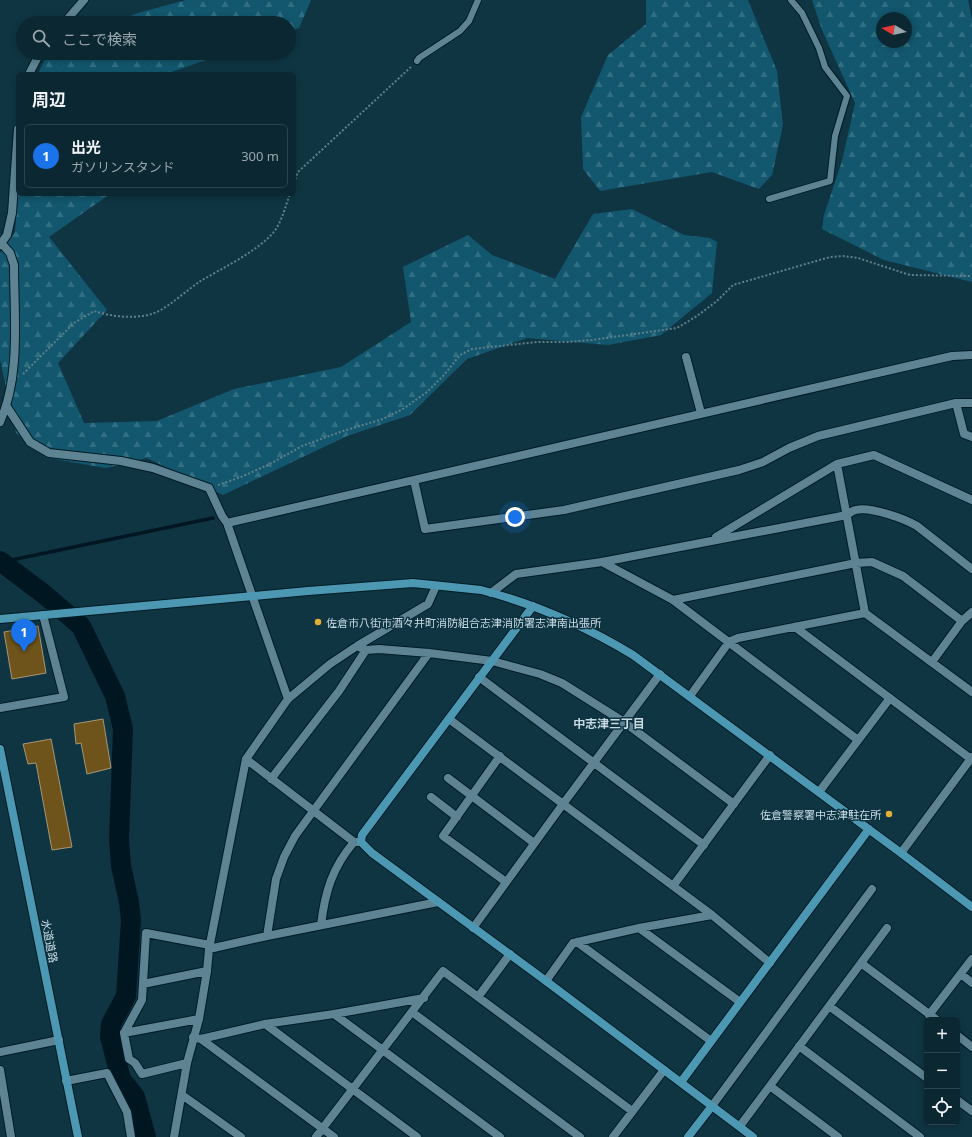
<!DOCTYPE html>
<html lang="ja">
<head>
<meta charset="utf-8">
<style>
	body { margin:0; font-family:"Noto Sans","Noto Sans JP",sans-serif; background:#19343e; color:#f1f3f6 }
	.controls { position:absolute; right:12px; bottom:12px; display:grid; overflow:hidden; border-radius:6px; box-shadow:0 2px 6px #0003 }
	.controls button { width:36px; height:36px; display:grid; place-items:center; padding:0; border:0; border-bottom:1px solid #2b444d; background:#0b2832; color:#f1f3f6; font:20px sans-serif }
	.compass { position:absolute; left:876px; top:12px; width:36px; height:36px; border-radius:50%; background:#0b2832; box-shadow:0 2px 6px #0003; rotate:279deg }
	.you { position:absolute; left:515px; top:517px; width:14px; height:14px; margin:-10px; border:3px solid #fff; border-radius:50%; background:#1a73e8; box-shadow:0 0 0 6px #1a73e833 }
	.badge { display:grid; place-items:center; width:26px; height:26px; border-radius:50%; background:#1a73e8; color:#fff; font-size:13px; font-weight:700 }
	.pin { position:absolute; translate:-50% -33px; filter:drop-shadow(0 1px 2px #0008) }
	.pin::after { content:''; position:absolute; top:21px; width:14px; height:12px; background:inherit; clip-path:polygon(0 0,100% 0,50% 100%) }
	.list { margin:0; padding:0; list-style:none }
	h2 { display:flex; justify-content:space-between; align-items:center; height:52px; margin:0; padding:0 16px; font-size:17px }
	h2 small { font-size:13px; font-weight:400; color:#9aa6ac }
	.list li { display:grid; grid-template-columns:26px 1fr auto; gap:12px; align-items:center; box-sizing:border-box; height:64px; margin:0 8px 8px; padding:0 8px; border:1px solid #2b444d; border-radius:6px }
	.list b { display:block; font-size:15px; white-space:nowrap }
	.list p { margin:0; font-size:13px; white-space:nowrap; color:#9aa6ac }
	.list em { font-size:13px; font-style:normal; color:#9aa6ac }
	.icon { flex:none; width:22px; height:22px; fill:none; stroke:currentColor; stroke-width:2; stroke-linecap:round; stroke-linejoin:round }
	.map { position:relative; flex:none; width:972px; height:1137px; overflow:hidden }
	.search { position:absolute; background:#0b2832; box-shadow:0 2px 6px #0003; left:16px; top:16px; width:280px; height:44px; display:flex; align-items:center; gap:10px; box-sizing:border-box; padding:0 14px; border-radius:22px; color:#9aa6ac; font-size:15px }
	.panel { position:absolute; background:#0b2832; box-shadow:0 2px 6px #0003; left:16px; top:72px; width:280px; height:124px; border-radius:6px }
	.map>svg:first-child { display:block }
	.forest { fill:url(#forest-firs); fill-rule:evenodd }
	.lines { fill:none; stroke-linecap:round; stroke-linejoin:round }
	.stream { stroke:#001722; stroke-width:3.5 }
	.river { stroke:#001722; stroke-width:20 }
	.building { fill:#6e541b; stroke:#a79777 }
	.lane-casing { stroke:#011b25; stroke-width:8 }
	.street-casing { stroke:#011b25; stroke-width:10 }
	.secondary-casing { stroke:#011b25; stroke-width:10 }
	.path { stroke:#617f8a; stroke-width:2; stroke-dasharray:2 2; stroke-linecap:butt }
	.lane { stroke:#5e8494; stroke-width:6 }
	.street { stroke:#5e8494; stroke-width:8 }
	.secondary { stroke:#4c98b2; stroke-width:8 }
	.poi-dot { fill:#e3ae35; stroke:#0f3543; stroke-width:1.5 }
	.labels { text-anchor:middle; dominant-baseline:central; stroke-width:3; stroke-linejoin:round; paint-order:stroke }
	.poi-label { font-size:11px; fill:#c7dae3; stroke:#0f3543; text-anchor:start }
	.street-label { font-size:11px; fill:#c7dae3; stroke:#0f3543 }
	.neighbourhood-label { font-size:12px; font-weight:bold; fill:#c7dae3; stroke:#0f3543 }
</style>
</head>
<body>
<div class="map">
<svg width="972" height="1137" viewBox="0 0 972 1137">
	<defs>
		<pattern id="forest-firs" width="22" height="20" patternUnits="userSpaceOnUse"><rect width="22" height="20" fill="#12576e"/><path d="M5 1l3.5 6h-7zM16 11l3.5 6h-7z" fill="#336f83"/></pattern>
	</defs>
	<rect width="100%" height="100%" fill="#0f3543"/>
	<!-- forest -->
	<path class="forest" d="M186 0H311L299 28 289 31V23H112L138 13Z
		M646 0H748L777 71 783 125 772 175 759 189 712 172 600 191 583 169 581 117 608 55 646 24Z
		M812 0H968L972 19V282L884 260 822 229 824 215 842 161 855 103 822 30ZM882 18H906V42H882Z
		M48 53H226L166 74H38Z
		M18 194H110L49 237 107 310 58 363 84 423 157 421 234 389 341 367 411 322 403 267 468 235 492 255 555 279 593 214 632 209 684 235 710 238 717 242 712 293 661 335 608 345 527 338 467 359 410 415 347 436 223 495 147 458 106 468 48 458 16 433 0 359V253L15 232Z"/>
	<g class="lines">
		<!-- stream -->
		<path class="stream" d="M2 562 213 518"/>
		<!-- river -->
		<path class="river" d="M0 561 45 595 81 626 115 696 123 729 119 840 121 866 129 902 131 920 126 996 111 1024 110 1037 121 1079 135 1097 146 1137"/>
	</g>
	<!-- building -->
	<path class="building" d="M38 626 46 673 12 679 4 632Z
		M103 719 111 768 87 774 81 743 76 744 74 724Z
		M51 739 72 847 52 850 36 763 28 764 23 744Z"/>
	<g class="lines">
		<!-- lane casing -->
		<g class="lane-casing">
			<path id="lane" d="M417 61 419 58 460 31 469 21 478 0
				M769 199 830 181 835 136 847 96 825 67 819 48 802 13 791 0"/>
		</g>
		<!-- street casing -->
		<g class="street-casing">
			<path id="street" d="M64 23 84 0
				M29 74 40 53
				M0 245 7 235 12 213 18 129
				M686 357 701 413
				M956 403 964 434 972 437
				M7 407 30 442 49 453 121 461 153 468 209 488 222 516 227 523
				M0 422C21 375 14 316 14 265L10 253 1 243
				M837 464 865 613 972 692
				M414 480 425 529 564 510 739 470 763 462 789 448 818 436 956 403H972
				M716 537 837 464 874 455 972 500
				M602 562 673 600 858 740
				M491 593 516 574 602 562 847 515C850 513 853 510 856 510 870 506 905 519 917 526L972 569
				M673 600 856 563 872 562 903 576 962 621
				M795 627 971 759
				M357 646 366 650 379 649 429 653 492 661 540 674 562 683 624 722 734 804
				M932 662 962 621 972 612
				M479 677 704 845
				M690 696 729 642 738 638 865 613
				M288 699 227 523 952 356 972 355
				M0 708 64 697 43 615
				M449 719 712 915 770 963
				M500 756 443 836 506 882
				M246 759 354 842H361
				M448 778 534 843
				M271 779 339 691 366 650
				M819 792 890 698
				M431 797 457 817
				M901 853 972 757
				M673 886 770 755
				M321 925C325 892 332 868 354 842
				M473 928 563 804 660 674
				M639 928 740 1002
				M267 936 276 879 284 857 295 836 429 653
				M577 942 711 1041
				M209 949 267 936 438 902
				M861 963 937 1020
				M961 974 972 983
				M546 981 573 943 639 928 712 915
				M143 984 207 971
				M478 997 510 954
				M829 1006 927 1078
				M412 1012 580 1137
				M334 1014 500 1137
				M929 1015 972 959
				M265 1024 417 1137
				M124 1033 199 1019
				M957 1035 972 1047
				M193 1037 201 1039 265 1024 334 1014 424 998
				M201 1039 334 1137
				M799 1046 920 1137
				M0 1052 59 1040
				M187 1063 142 1074 135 1063 129 1059 124 1033 142 1000 146 933 210 945
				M0 1070 11 1137
				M66 1081 107 1073 127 1112 131 1137
				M770 1086 838 1137
				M182 1095 241 1137
				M957 1100 972 1111
				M712 1106 872 889
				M740 1126 887 928
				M174 1137 187 1063 199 1019 207 971 209 949 246 759 288 699 330 664 357 646 428 604 436 586
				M316 1137 443 971 632 1111
				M613 1137 664 1070"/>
		</g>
		<!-- secondary casing -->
		<g class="secondary-casing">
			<path id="secondary" d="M533 606 362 835 361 842 372 853 546 981 753 1137
				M0 619 308 591 413 583 481 590C535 604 585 626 633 655L901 853 972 907
				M0 749 78 1137
				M681 1082 869 829
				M688 1137 712 1106"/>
		</g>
		<!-- path -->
		<path class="path" d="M294 183 298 172 412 66
			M23 374 74 323 94 311C112 317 139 320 157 312 171 305 186 291 199 282 222 268 255 253 273 233 282 222 285 207 290 194
			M218 485 241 477 270 464 302 446 343 431 383 419 403 409 427 392 444 375 460 355 472 349 537 342H567L592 340 677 328 697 316 717 301 733 285 830 257 843 256 858 258 910 275 972 276"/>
		<!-- lane -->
		<use href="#lane" class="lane"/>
		<!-- street -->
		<use href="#street" class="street"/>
		<!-- secondary -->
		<use href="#secondary" class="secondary"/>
	</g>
	<!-- markers -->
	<g class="poi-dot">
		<circle cx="318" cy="622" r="4"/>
		<circle cx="889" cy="814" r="4"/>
	</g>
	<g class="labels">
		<!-- poi labels -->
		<g class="poi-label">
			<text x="326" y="622">佐倉市八街市酒々井町消防組合志津消防署志津南出張所</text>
			<text x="881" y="814" text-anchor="end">佐倉警察署中志津駐在所</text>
		</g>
		<!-- street labels -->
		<g class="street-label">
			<text transform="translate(50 941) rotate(79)">水道道路</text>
		</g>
		<!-- neighbourhood labels -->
		<g class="neighbourhood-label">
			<text x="609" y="723">中志津三丁目</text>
		</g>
	</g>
</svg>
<div class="controls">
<button>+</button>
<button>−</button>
<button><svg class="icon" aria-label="locate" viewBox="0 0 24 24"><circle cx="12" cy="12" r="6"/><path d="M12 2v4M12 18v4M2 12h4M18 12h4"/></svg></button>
</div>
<svg class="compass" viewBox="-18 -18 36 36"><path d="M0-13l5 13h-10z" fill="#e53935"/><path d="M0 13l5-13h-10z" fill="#9aa6ac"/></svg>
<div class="you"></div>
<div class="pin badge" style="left:24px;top:652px">1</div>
<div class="search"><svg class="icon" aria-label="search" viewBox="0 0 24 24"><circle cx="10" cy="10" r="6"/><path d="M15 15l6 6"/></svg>ここで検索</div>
<section class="panel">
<h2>周辺<small></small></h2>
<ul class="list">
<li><span class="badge">1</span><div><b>出光</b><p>ガソリンスタンド</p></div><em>300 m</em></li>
</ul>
</section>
</div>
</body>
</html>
